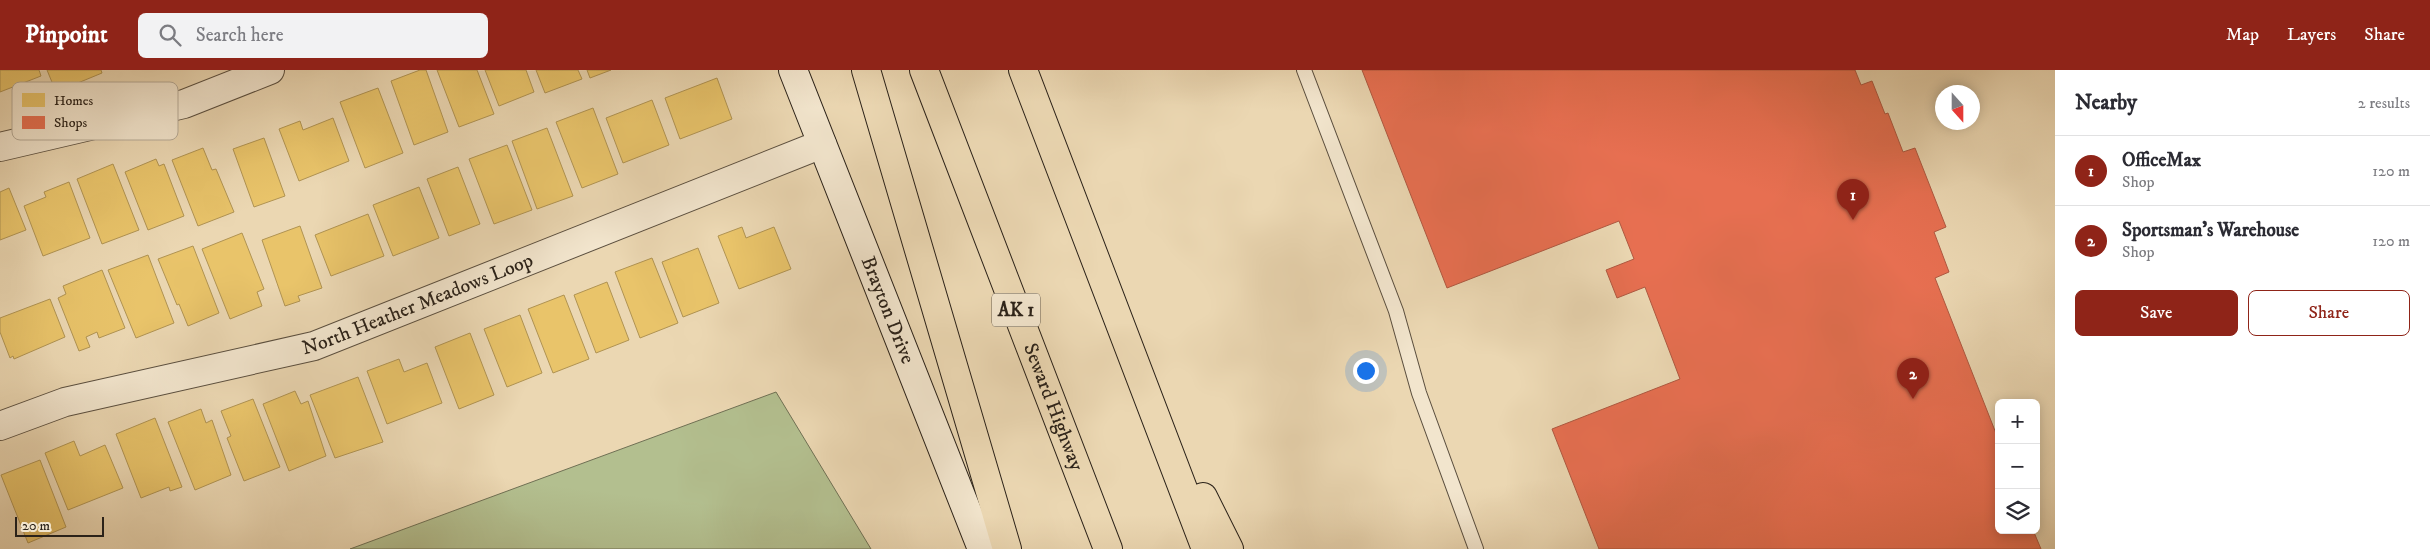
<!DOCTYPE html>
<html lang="en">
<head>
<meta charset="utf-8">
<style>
	body { margin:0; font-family:"IM FELL DW Pica",serif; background:#f2f2f3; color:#2b2b33 }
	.controls { position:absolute; right:15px; bottom:15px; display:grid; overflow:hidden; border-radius:8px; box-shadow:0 2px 12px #0003 }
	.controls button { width:45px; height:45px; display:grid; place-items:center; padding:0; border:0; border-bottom:1px solid #e1e1e2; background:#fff; color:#2b2b33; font:25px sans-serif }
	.compass { position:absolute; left:1935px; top:15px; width:45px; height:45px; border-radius:50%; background:#fff; box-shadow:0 2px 12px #0003; rotate:159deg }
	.scale { position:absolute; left:15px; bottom:12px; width:89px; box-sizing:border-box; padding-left:5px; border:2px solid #2b2219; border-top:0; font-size:14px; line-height:18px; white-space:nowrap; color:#2b2219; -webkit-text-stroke:4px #f2e5cd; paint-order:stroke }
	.you { position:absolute; left:1365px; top:300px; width:18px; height:18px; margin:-12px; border:4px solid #fff; border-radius:50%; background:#1a73e8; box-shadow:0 0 0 8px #1a73e833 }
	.badge { display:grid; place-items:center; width:32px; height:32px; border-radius:50%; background:#8f2418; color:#fff; font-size:16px; font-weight:700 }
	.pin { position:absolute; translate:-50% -41px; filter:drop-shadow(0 1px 2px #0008) }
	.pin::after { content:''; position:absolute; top:26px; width:18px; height:15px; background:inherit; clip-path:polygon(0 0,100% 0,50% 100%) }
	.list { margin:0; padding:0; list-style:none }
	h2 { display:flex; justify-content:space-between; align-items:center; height:65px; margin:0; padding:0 20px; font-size:21px }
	h2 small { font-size:16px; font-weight:400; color:#7c7c81 }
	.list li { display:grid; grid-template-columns:32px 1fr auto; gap:15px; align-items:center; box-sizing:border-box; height:70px; padding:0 20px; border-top:1px solid #e1e1e2 }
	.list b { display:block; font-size:19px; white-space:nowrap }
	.list p { margin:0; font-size:16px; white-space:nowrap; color:#7c7c81 }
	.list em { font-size:16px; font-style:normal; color:#7c7c81 }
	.actions { display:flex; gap:10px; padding:15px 20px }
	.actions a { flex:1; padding:11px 0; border:1px solid #8f2418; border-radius:8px; text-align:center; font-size:18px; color:#8f2418 }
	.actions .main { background:#8f2418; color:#fff }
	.icon { flex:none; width:28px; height:28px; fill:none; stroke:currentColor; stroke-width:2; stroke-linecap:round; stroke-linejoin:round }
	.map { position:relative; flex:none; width:2055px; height:479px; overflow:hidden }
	header { display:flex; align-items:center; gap:30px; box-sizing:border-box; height:70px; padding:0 25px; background:#8f2418; color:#fff }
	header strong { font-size:24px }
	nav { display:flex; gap:28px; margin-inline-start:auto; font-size:18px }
	.search { width:350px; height:45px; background:#f2f2f3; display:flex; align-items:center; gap:12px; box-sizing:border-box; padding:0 18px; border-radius:8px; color:#7c7c81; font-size:19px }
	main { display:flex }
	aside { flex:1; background:#fff }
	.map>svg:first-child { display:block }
	.green { fill:#b3bf8f; stroke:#6f7054 }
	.homes { fill:#e9c46a; stroke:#b09352 }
	.shops { fill:#e76f51; stroke:#af5840 }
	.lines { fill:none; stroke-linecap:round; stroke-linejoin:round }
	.lane-casing { stroke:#5b4f3f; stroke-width:16 }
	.street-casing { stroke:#5b4f3f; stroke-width:30 }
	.secondary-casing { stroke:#2b2219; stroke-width:30 }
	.highway-casing { stroke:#2b2219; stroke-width:30 }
	.lane { stroke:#f2e5cd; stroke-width:14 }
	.street { stroke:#f2e5cd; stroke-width:28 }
	.secondary { stroke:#f2e5cd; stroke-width:28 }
	.highway { stroke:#ebd7b2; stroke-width:28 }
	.labels { text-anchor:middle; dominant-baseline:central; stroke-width:5; stroke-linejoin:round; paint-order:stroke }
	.shield { fill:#f2e5cd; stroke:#675c4f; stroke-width:1 }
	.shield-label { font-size:19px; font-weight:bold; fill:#2b2219 }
	.street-label { font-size:20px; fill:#2b2219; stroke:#f2e5cd }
	.key { fill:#f2e5cd; stroke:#b6aa97; stroke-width:1 }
	.key-label { font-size:14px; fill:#2b2219 }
</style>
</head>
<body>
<header>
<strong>Pinpoint</strong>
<div class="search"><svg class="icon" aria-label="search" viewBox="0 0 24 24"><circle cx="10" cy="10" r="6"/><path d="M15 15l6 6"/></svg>Search here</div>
<nav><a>Map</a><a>Layers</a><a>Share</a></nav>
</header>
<main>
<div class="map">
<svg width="2055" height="479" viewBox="0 0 2055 479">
	<rect width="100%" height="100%" fill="#ebd7b2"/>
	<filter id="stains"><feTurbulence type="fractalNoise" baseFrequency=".004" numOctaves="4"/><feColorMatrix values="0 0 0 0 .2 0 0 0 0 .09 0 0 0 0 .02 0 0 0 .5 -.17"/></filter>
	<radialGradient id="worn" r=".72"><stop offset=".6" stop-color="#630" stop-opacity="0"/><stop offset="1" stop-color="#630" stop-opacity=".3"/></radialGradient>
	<!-- green -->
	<path class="green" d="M776 322 871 479H350Z"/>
	<!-- homes -->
	<path class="homes" d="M0 0H39L41 6 0 22Z
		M47 0H101L102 3 56 22Z
		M420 0H426L448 62 414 75 391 11Z
		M437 0H477L494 44 459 57Z
		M485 0H526L534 22 499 36Z
		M536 0H578L582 9 545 23Z
		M587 0H611L590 8Z
		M717 8 732 49 680 69 665 28Z
		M378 18 403 83 365 98 340 32Z
		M652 30 669 75 623 93 606 48Z
		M593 38 618 104 582 118 556 52Z
		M333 48 349 91 299 111 279 59 300 51 303 60Z
		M547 58 573 126 537 139 512 71Z
		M264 68 285 126 254 137 233 79Z
		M507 75 532 140 494 154 469 89Z
		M203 78 212 100 216 99 234 142 198 156 172 90Z
		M156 89 159 96 164 94 184 146 148 160 125 102Z
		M113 94 139 160 102 174 77 109Z
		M458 97 480 154 449 166 427 109Z
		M69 112 90 168 43 186 24 136 46 127 44 122Z
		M419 117 439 168 393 186 373 135Z
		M9 118 26 160 0 170V122Z
		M368 144 384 186 331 206 315 165Z
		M300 156 322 218 298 226 300 231 285 236 262 170Z
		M742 157 746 168 774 157 791 199 739 219 718 166Z
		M242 163 264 219 257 222 262 236 230 249 202 179Z
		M193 176 219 243 188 256 179 234 177 235 158 189Z
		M698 178 719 233 683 247 662 192Z
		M148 185 174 253 136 268 108 200Z
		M652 188 678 253 640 268 615 202Z
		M102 200 125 258 99 268 97 262 86 267 90 277 79 281 58 228 66 224 63 216Z
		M607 212 629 270 596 283 574 225Z
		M564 225 589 289 553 303 528 239Z
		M50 229 65 267 14 289 13 286 10 288 0 262V248Z
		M520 245 542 303 507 317 484 259Z
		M470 263 494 325 459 339 435 277Z
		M399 289 404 302 427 293 442 333 387 354 367 301Z
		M358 307 383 372 335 388 310 325Z
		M295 321 301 334 308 331 326 386 289 401 263 334Z
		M253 329 280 397 244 411 227 368 231 366 221 341Z
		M201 339 206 353 212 350 231 405 195 420 168 352Z
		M155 348 182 417 170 421 169 417 141 428 116 364Z
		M74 371 80 386 105 375 123 418 68 440 45 383Z
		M40 390 66 457 28 473 1 405Z"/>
	<!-- shops -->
	<path class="shops" d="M1362 0H1855L1861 15 1872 11 1885 44 1888 43 1903 82 1915 78 1946 157 1934 162 1949 202 1935 208 1999 371V460H2033L2041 479H1599L1552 359 1680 309 1645 217 1617 228 1606 200 1634 189 1619 151 1447 218Z"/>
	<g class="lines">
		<!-- lane casing -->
		<g class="lane-casing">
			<path id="lane" d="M1304 0 1396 241 1419 323 1476 479"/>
		</g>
		<!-- street casing -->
		<g class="street-casing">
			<g id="street">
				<path d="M0 77 184 34 270 0"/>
				<path id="s1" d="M0 356 65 332 314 276 822 74"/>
			</g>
		</g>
		<!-- secondary casing -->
		<g class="secondary-casing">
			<g id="secondary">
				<path id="s2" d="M793 0 982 479"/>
			</g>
		</g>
		<!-- highway casing -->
		<g class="highway-casing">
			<g id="highway">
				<path d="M866 0 1007 479"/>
				<path id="s3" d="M924 0 1108 479"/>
				<path d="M1023 0 1206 479"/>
				<path d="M1203 427 1229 479"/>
			</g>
		</g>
		<!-- lane -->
		<use href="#lane" class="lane"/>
		<!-- street -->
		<use href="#street" class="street"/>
		<!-- secondary -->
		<use href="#secondary" class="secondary"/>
		<!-- highway -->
		<use href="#highway" class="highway"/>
	</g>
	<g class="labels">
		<!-- shield labels -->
		<rect class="shield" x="992" y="223.5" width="48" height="33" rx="4"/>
		<g class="shield-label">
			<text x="1016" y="240">AK 1</text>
		</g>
		<!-- street labels -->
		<g class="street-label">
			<text stroke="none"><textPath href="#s1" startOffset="436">North Heather Meadows Loop</textPath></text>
			<text stroke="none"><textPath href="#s2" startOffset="258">Brayton Drive</textPath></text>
			<text stroke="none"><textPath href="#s3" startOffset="361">Seward Highway</textPath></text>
		</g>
	</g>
	<!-- legend -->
	<rect x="12" y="12" width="166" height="58" rx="8" class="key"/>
	<rect x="22" y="23" width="23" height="14" fill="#e9c46a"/>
	<rect x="22" y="46" width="23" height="13" fill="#e76f51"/>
	<g class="key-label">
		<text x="54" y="35">Homes</text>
		<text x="54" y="57">Shops</text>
	</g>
	<rect width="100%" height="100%" filter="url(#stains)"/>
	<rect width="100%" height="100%" fill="url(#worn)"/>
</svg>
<div class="controls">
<button>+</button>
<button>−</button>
<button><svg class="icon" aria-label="layers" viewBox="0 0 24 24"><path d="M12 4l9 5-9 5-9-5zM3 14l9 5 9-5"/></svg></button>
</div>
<svg class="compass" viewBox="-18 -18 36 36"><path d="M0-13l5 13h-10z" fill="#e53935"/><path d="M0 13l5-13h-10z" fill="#7c7c81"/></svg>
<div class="scale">20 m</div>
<div class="you"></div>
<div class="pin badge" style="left:1853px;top:150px">1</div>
<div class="pin badge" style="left:1913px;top:329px">2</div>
</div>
<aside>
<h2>Nearby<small>2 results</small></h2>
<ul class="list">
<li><span class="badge">1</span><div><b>OfficeMax</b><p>Shop</p></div><em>120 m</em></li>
<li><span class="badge">2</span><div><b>Sportsman's Warehouse</b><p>Shop</p></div><em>120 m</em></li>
</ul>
<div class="actions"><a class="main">Save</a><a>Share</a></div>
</aside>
</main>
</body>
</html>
